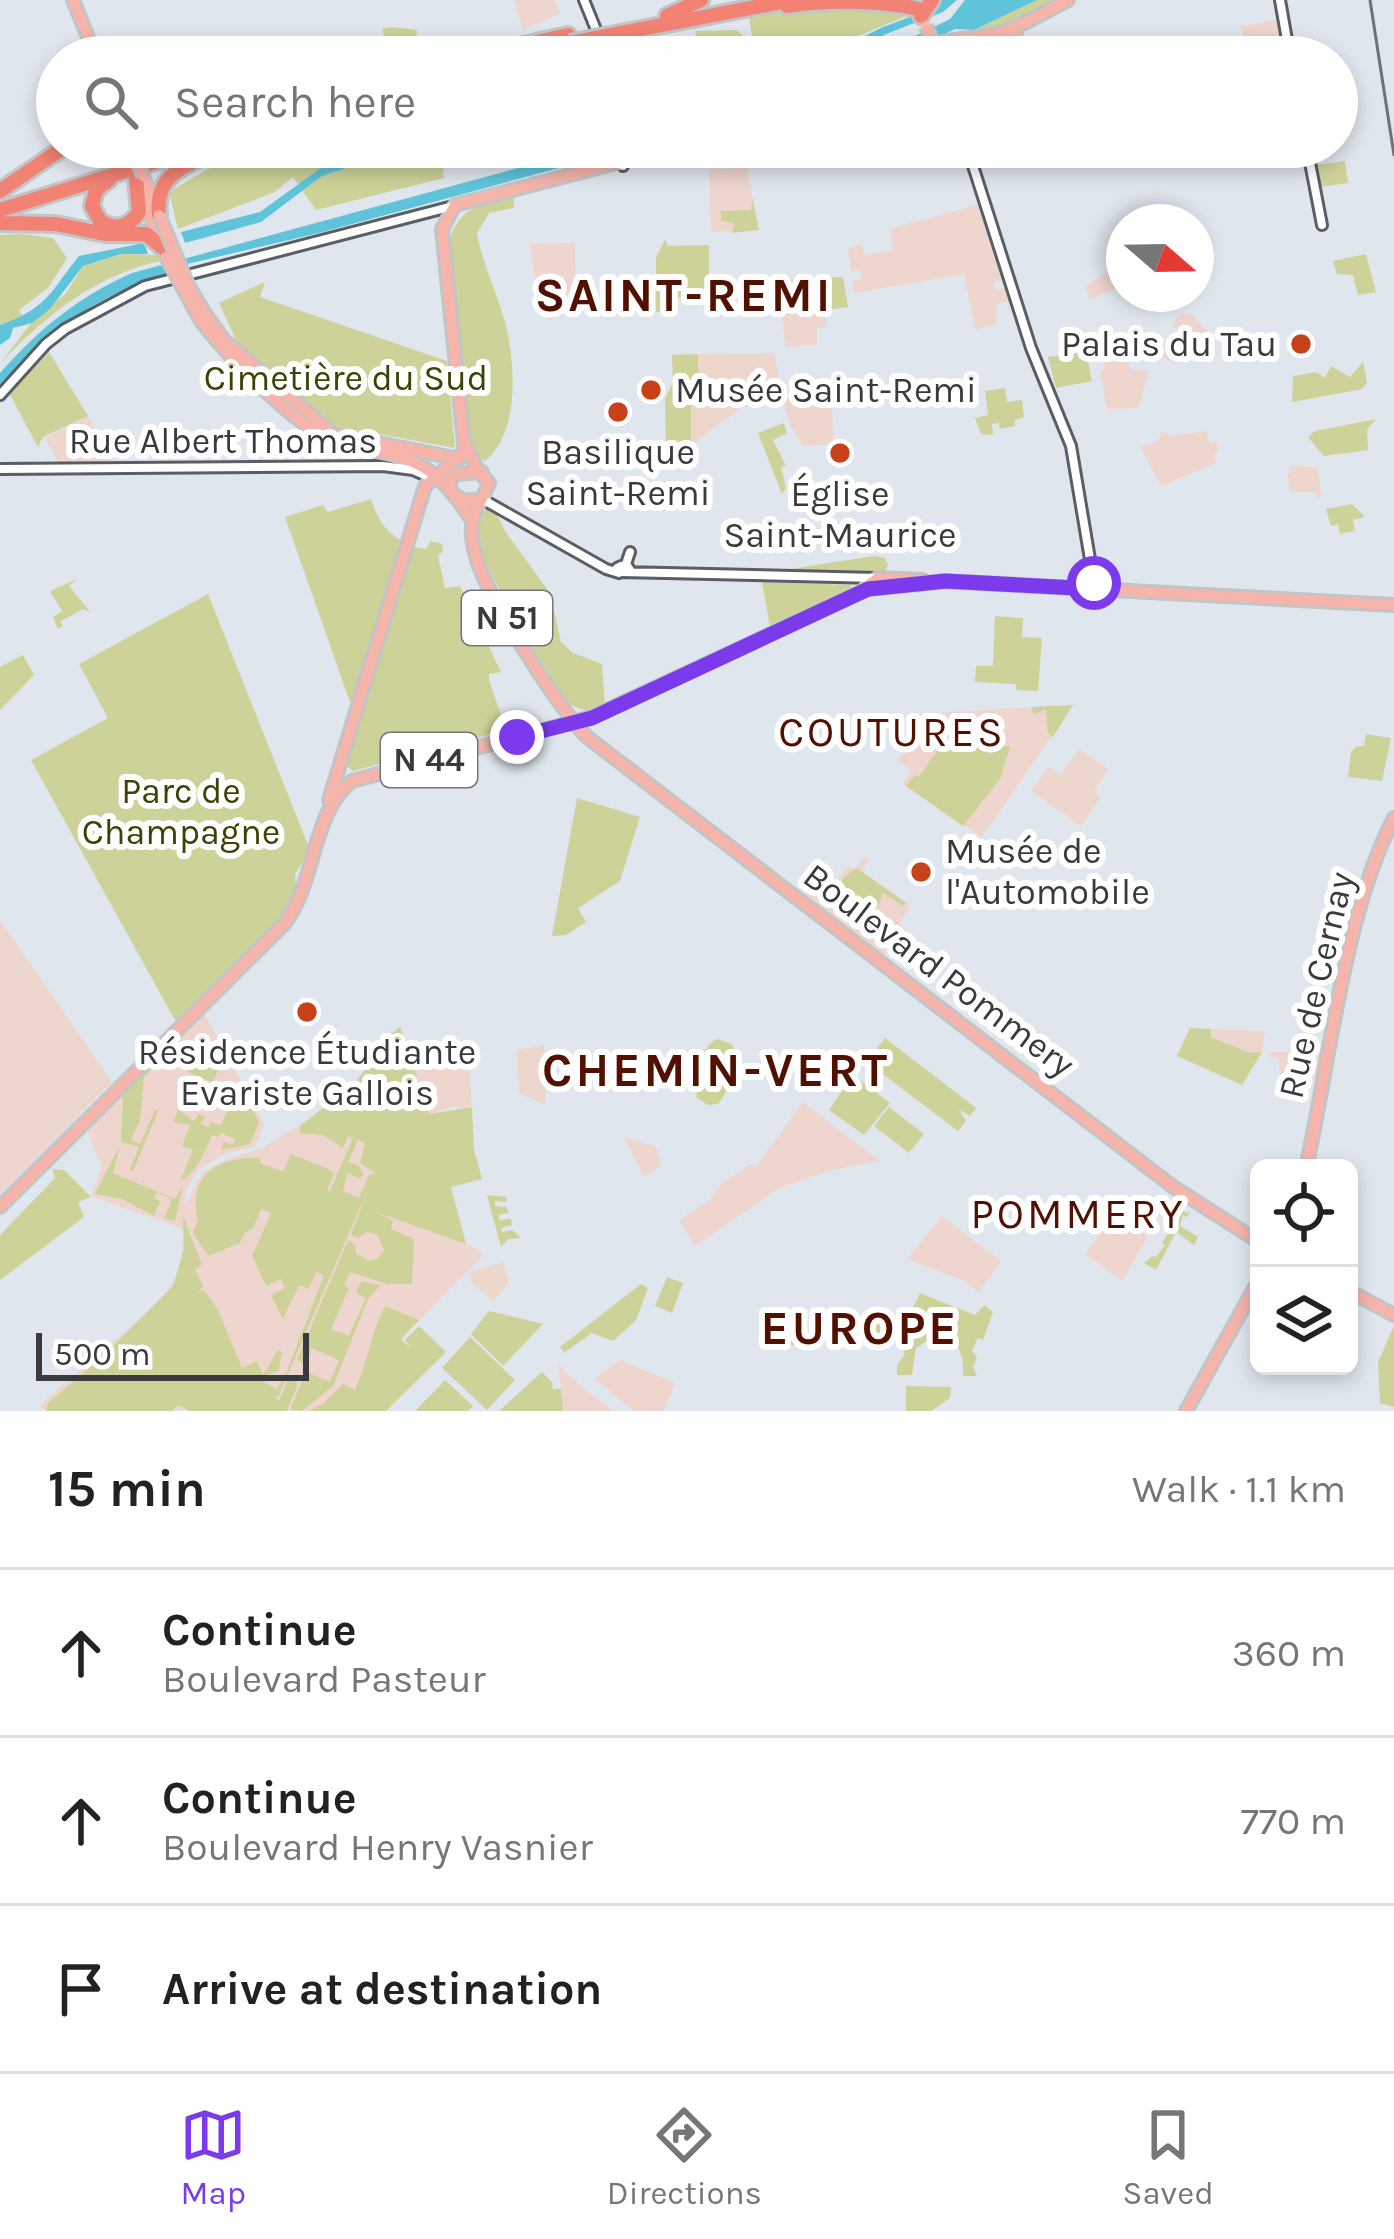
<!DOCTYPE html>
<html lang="en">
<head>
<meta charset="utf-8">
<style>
	body { margin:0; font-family:Karla,sans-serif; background:#f2f2f2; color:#222 }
	.controls { position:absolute; right:36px; bottom:36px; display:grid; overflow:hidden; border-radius:18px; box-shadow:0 6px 18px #0003 }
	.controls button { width:108px; height:108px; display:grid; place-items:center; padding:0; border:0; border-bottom:3px solid #e0e0e0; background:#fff; color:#222; font:60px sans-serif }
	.compass { position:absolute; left:1106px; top:204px; width:108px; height:108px; border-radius:50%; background:#fff; box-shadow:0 6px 18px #0003; rotate:110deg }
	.scale { position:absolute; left:36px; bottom:30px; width:273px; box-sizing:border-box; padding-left:12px; border:6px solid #383a3d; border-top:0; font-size:33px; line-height:42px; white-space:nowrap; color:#383a3d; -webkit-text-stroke:9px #fff; paint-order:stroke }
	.stop { position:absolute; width:36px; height:36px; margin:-27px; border:9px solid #7c3aed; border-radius:50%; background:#fff }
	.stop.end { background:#7c3aed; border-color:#fff; box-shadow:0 3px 12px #0008 }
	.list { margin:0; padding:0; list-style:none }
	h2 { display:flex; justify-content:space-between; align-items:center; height:156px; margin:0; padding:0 48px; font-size:51px }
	h2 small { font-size:39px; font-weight:400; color:#767676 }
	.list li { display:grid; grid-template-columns:78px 1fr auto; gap:36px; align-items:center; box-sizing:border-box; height:168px; padding:0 48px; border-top:3px solid #e0e0e0 }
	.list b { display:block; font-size:45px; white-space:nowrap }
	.list p { margin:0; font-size:39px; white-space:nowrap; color:#767676 }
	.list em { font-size:39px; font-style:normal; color:#767676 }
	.icon { flex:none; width:66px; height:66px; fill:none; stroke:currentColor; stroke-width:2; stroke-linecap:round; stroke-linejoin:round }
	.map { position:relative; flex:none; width:1394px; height:1411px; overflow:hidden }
	.search { position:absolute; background:#fff; box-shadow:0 6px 18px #0003; left:36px; right:36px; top:36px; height:132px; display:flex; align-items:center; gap:30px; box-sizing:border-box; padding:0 42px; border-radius:66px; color:#767676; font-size:45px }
	.sheet { height:660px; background:#fff }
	nav { display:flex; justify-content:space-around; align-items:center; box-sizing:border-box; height:168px; border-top:3px solid #e0e0e0; background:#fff; font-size:33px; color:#767676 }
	nav a { display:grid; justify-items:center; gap:6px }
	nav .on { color:#7c3aed }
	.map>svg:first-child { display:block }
	.commercial { fill:#edd6cb }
	.education { fill:#eed5cd }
	.green { fill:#cdd299; fill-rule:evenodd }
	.water { fill:#5fc4da }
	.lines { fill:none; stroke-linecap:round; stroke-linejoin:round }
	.minor-casing { stroke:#595d64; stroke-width:14 }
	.major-casing { stroke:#c3c4c5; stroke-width:16 }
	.highway-casing { stroke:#c3c4c5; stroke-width:20 }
	.minor { stroke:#fff; stroke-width:8 }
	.major { stroke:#f7b4ab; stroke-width:10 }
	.highway { stroke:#f28273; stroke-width:14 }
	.tram { stroke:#6e7175; stroke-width:3 }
	.major-bridge-casing { stroke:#c3c4c5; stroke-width:16; stroke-linecap:butt }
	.highway-bridge-casing { stroke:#c3c4c5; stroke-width:20; stroke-linecap:butt }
	.major-bridge { stroke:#f7b4ab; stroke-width:10 }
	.highway-bridge { stroke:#f28273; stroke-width:14 }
	.route { stroke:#7c3aed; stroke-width:15 }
	.poi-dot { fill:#c94118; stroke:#fff; stroke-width:4.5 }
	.labels { text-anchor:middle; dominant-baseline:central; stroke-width:12; stroke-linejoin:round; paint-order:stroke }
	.shield { fill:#fff; stroke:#747577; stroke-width:3 }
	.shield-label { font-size:33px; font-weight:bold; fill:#383a3d }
	.poi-label { font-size:36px; fill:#383a3d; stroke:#fff }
	.park-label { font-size:36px; fill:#3f4205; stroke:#fff }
	.street-label { font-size:36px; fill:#383a3d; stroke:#fff }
	.quarter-label { font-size:42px; letter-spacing:3px; fill:#521000; stroke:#fff }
	.district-label { font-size:48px; font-weight:bold; letter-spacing:3px; fill:#521000; stroke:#fff }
</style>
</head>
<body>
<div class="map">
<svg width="1394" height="1411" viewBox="0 0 1394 1411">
	<rect width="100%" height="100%" fill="#e0e6ee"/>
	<!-- commercial -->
	<path class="commercial" d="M774 353 781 390 740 409 691 445V396L698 395V354Z
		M1079 749 1108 769 1094 791 1101 797 1081 826 1031 791 1048 767 1061 774Z
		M0 920 112 1082 0 1194Z
		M544 1045 546 1076 545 1105 519 1093 517 1050Z
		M504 1262 509 1283 493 1301 472 1283 469 1273Z"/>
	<!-- education -->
	<path class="education" d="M514 0H554L560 13 523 30Z
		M1276 20 1283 57H1270L1269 53 1246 56 1241 26Z
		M747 168 759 230 711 232 709 170Z
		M980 204 1004 279 993 282 994 290 1007 288 1011 301 997 304 996 325 975 329 964 274 854 293 852 281 862 279 860 270 851 272 848 248 862 245 865 255 893 250 890 229Z
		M575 243 576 311 549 320 536 288 530 244Z
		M1120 265 1124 284 1090 299 1085 287Z
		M825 277 826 327 817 328V345L786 346 776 281Z
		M1191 313 1211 336 1187 343 1175 364 1160 355 1166 339 1173 343 1180 333 1172 325 1180 314Z
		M1128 358 1130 369 1149 371 1138 408 1107 409 1100 371 1104 370V363Z
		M812 395 813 399H832L833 444 803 446 790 425 783 398Z
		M88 416 112 464 60 466 45 438Z
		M1207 431 1209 443 1217 442 1218 452 1213 455 1216 463 1161 486 1140 447 1159 441 1160 432 1167 433 1168 436Z
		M1291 466 1317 467 1322 496 1317 497 1316 492H1290L1288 476Z
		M1073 705 982 837 903 784 911 771 898 760 916 734 931 743 930 738 941 723 933 717 935 713Z
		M864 857 869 860 861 871 911 906 899 924 904 929 884 956 805 896 821 870 837 880 848 866 855 870Z
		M201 1007 264 1124 255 1147 226 1153 199 1169 187 1188 184 1209 202 1173 227 1159 262 1148 325 1109 357 1081 383 1044 400 1029 414 1067 467 1042 472 1104 467 1109 455 1106 430 1114 464 1242 484 1254 401 1339 430 1366 396 1400 357 1411 41 1409 44 1401 160 1302 181 1268 183 1229 91 1196 102 1167 85 1126Z
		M1211 1029 1265 1031 1262 1052 1250 1054 1211 1036Z
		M1270 1052H1327L1321 1078 1280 1080 1279 1058 1269 1057Z
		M14 1102 42 1143 37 1153 0 1189V1112Z
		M803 1102 880 1161 828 1171 781 1187 695 1246 679 1220 711 1199 721 1184 749 1165H757Z
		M624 1137 656 1147 661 1166 644 1177Z
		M1117 1212 1147 1238 1122 1281 1085 1254Z
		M942 1216 1001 1261 979 1292 964 1281 907 1259Z
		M620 1360 675 1383 664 1411H634L594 1379Z
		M558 1362 565 1373 613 1411H563Z"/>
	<!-- green -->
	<path class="green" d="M1037 0H1056L992 31 975 34 974 30Z
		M821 4 914 13 806 57H755L749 15Z
		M391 27 417 30 414 57H390L382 29Z
		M737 30 745 38 748 57H702L695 31Z
		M245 147H441L444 178 316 210 293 177 275 192 178 229 169 192Z
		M1345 161 1348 183 1321 187 1317 165Z
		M514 196V208L489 213 477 233C482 263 497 293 505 322 515 362 521 431 485 461L470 450 468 439 450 238C460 206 485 203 514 196Z
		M752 199 759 230 732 233 734 223 721 221V211L751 210Z
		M23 234 53 238 67 258 48 288 19 310 23 317 0 325V235Z
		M665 239 668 246 709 245V297L669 298 668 312H656V258Z
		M121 254 161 255 164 260C97 274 44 316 0 364L31 323 66 293 83 266Z
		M1366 254 1376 292 1358 295 1353 275 1337 274 1333 261Z
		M825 277H843L848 307 826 310Z
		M265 282 260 297 447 361 455 448 323 424 241 351 219 303Z
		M49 352 88 416 43 437 38 447 9 393Z
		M1077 353 1079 359 1087 357 1092 381 1056 388 1048 357Z
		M698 354V396L691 397V445L678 454 675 448 666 446 665 398 673 383 672 355Z
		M1363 362 1367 382 1362 389 1292 402 1293 376 1316 372 1325 378 1331 366 1350 377Z
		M1005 388 1007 402 1022 400 1024 417 1015 420V426L1000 429 999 423 992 424 993 435 981 434 975 418 988 415 985 391Z
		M1376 419 1367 430 1368 450 1324 456 1308 437 1315 431Z
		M784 423 787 433 773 440 786 466 781 467 786 488 782 494 758 433Z
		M371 499C378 519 384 532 405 542L351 705 285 517 323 505 328 512Z
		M1352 504 1365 517 1353 520 1355 531 1340 534 1338 524 1331 526 1326 509Z
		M487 509 496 513 505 531 550 593 561 642 573 653 602 664 605 704 586 711 569 704 520 629 482 556 478 515Z
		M431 541 442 544 443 551 438 556 445 588 460 586 501 672 489 674V680L506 730 353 771 345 764 410 546 426 549Z
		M874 556 885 558 888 565 884 574 878 576 778 571Z
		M77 579 69 586 91 613 83 609 61 621 63 626 58 629 53 617 62 611 50 591Z
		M762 582 851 585 852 592 770 627Z
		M208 594 310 850 295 874 296 892 285 912 176 1022 31 760 108 718 79 664Z
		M995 616 1023 618 1022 637 1042 638 1038 691 1016 690V684L975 682 976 666H993Z
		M23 655 34 675 0 710V667Z
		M1073 705 1053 737 1048 734 1046 709 1034 714 1031 707Z
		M1366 734 1391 738 1382 781 1348 777 1351 752 1357 746H1364Z
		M959 743 960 748 988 743 1010 747 1000 779 963 826 906 786 915 775 919 777 939 748Z
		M577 798 640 817 620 881 578 908 586 922 566 935 552 936Z
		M856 868 861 871 906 903 903 906 883 893 878 907 867 908 841 887 843 878Z
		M400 1027 429 1114 472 1107 474 1149 482 1179 451 1187 466 1244 376 1212 393 1221 391 1229 414 1239 412 1284H387L350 1272 344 1285 349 1288 331 1329 349 1336 366 1298 356 1293 361 1281 380 1285 368 1299 333 1386 302 1411 290 1410 304 1376 306 1372 330 1382 339 1360 312 1348 305 1364 297 1360 345 1247 349 1241 355 1244 356 1253 368 1261 377 1259 384 1250 377 1234 367 1232 358 1238 351 1235 368 1189 278 1397 274 1395 279 1401 290 1375 296 1378 297 1386 287 1411H190L177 1405 173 1411H46L48 1403 103 1356 173 1286 184 1249 183 1216 202 1265 195 1269 203 1286 198 1293 204 1290 218 1310 242 1368 257 1361 263 1375 278 1350 282 1352 278 1372 268 1374 264 1382 276 1389 284 1379 324 1275 316 1272 309 1289 299 1285 283 1319 271 1295 285 1288 281 1279 266 1286 252 1256 271 1213 261 1209 253 1229 245 1232 240 1243 208 1256 193 1233 198 1221C187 1176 216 1156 261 1158L260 1163 283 1172 291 1154 330 1170 334 1174 327 1190 330 1191 353 1138 348 1136 343 1148 323 1135 300 1133V1126L357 1081 388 1036ZM358 1140 365 1143 360 1163 376 1174 369 1175 359 1198 343 1191 347 1173 360 1178 363 1174 359 1166 348 1162Z
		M1190 1028 1211 1029V1037L1249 1053 1262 1052 1242 1085 1177 1056Z
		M885 1038 976 1108 970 1116 959 1110 966 1121 958 1131 867 1062Z
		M218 1039 225 1054 213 1082 187 1072 195 1059Z
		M717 1039 732 1044C741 1060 729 1090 718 1104L708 1105 697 1098C693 1080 700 1048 717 1039Z
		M159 1056 161 1061 144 1077 140 1120 131 1140 140 1144 155 1110 158 1111 133 1171 130 1170 139 1147 121 1142 123 1095Z
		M853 1075 890 1103 864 1135 829 1110Z
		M223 1094 247 1100 259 1122 250 1144 221 1150 224 1142 233 1145 235 1139 221 1133 218 1137 212 1135C205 1151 197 1173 180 1181L193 1150 182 1146 190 1125 173 1122 178 1110 194 1121 199 1114 206 1117 200 1123 208 1128 211 1122 221 1125 230 1105 220 1100Z
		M889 1107 924 1134 909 1153 874 1126Z
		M120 1145 113 1173 175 1199 183 1186 175 1221 164 1219 172 1199 156 1192 154 1198 160 1201 154 1216 122 1199 95 1194Z
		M52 1169 64 1170 91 1197 78 1202 84 1217 0 1280V1235L55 1178Z
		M487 1195 507 1197 506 1202 495 1201V1206L506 1207 509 1213 499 1215V1220L511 1219 512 1225 501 1228 502 1232 513 1230 521 1238 508 1239 501 1247Z
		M1176 1203 1186 1213 1190 1211 1187 1217 1183 1215 1180 1226 1198 1237 1194 1245 1176 1232 1156 1270 1144 1263 1152 1256 1156 1257 1165 1245 1162 1243 1180 1214 1172 1210Z
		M667 1277 683 1283 672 1313 655 1306Z
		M641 1284 648 1288 636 1320 613 1341 592 1333 564 1353 560 1347Z
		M920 1293 975 1315 984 1305 993 1312 983 1340 978 1338 972 1351 977 1357 973 1367 977 1376H963C964 1358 960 1339 941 1332L916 1348 912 1375H897V1365L905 1354 891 1327 878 1334 861 1319 869 1308 878 1319C901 1317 911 1316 920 1293Z
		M385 1306 419 1320 401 1339 412 1350 405 1340 419 1326 446 1352 386 1411H309L323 1404 343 1384 355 1390C368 1361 370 1335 385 1306Z
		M489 1311 543 1324 503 1366 471 1334Z
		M765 1315 800 1329 793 1346 758 1331Z
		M1394 1326V1407L1380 1403 1378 1362Z
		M470 1337 515 1380 487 1410 442 1368Z
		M542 1372 552 1382 553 1389H561L563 1411H499Z
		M445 1380 473 1406 468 1411H415Z
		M906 1386 951 1387 950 1398 931 1411H906Z"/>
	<!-- water -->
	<path class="water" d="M942 0H957L943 12 886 34 842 57H823L883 27 931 9Z
		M965 0H1037L974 30 955 29 897 57H872L950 19Z
		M378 147H408L322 176 261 222 185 243 181 232 260 212 329 162Z
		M419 147C435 147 448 153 463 154 477 154 482 147 496 147 461 175 453 159 419 147Z
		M610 147H623L594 154 592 159 319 233 187 264 185 268C97 295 61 319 0 388V373C39 329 78 297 132 273L592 148 593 152Z
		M144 243 148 254H121L83 266 50 309 32 323 13 328 10 338 0 345V325C48 308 50 292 79 256Z"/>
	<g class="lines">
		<!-- minor casing -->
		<g class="minor-casing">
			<path id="minor" d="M584 0 607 57
				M1280 0 1290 57
				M967 147 1031 348 1071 446 1095 589
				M1307 147 1322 225
				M623 166 624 147
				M0 395 46 344 65 329 145 286 453 206
				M0 469 383 466 413 470 434 479
				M482 499 606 569 619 573 617 568 621 566 623 571
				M630 552 626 564 630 570
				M622 572 877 578"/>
		</g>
		<!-- major casing -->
		<g class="major-casing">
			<path id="major" d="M73 0 96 57
				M908 57C946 36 951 42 990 35 1017 30 1044 12 1068 0
				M928 57H953
				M971 57 1016 33
				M124 147 126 153
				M630 159 674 147
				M143 176 157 212
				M139 187 163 248
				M206 315 224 340 333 434 459 459
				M199 318C222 351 293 423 330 440 344 447 360 448 376 451 424 459 445 479 471 519
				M477 468 464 443 442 229 455 205 616 163
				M450 490V480L456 474 482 472
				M451 492 464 501 482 499 489 483 475 467
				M481 500C470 517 470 533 475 553 485 595 557 705 587 737L1172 1186 1259 1242
				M941 581 1394 605
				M868 589 866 587 878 578 923 580
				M329 800 425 486 462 454 465 446
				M1306 1168C1330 1061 1344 913 1394 818
				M0 1207 285 923C316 882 312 811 352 781L592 717 868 589 946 581
				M1349 1291 1394 1315
				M1186 1411 1259 1280"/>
		</g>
		<!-- highway casing -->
		<g class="highway-casing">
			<path id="highway" d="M787 6C827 0 879 0 918 9
				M667 16 701 0
				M921 16 932 0
				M620 33 792 0
				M471 57 568 35
				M110 179 96 190 92 206 100 221C116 231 129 227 139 212L136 178
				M0 191 64 147
				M0 210 203 147
				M159 215C154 171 190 165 223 147
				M0 223 56 224 105 234H146L163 248"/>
		</g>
		<!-- minor -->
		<use href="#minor" class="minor"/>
		<!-- major -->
		<use href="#major" class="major"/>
		<!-- highway -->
		<use href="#highway" class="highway"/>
		<!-- tram -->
		<path class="tram" d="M1370 0 1394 155"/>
		<!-- major-bridge casing -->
		<g class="major-bridge-casing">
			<path id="major-bridge" d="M926 26 934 45
				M133 151 143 176
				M159 215 188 285 206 315
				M166 257 199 318"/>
		</g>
		<!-- highway-bridge casing -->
		<g class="highway-bridge-casing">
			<path id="highway-bridge" d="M570 43 620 33"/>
		</g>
		<!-- major-bridge -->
		<use href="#major-bridge" class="major-bridge"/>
		<!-- highway-bridge -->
		<use href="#highway-bridge" class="highway-bridge"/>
	</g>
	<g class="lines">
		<!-- route -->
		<path class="route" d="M517 737 592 718 868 589 946 581 1095 589 1094 583"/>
	</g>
	<!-- markers -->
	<g class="poi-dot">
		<circle cx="1301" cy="344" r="12"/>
		<circle cx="651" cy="390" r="12"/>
		<circle cx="618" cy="412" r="12"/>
		<circle cx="840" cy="453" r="12"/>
		<circle cx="921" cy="872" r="12"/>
		<circle cx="307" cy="1012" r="12"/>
	</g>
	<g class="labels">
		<!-- shield labels -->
		<g class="shield">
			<rect x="462" y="591" width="90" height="54" rx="9"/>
			<rect x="381" y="733" width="96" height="54" rx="9"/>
		</g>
		<g class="shield-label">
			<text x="507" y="618">N 51</text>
			<text x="429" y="760">N 44</text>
		</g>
		<!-- poi labels -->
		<g class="poi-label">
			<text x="1277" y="344" text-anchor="end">Palais du Tau</text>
			<text x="675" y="390" text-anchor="start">Musée Saint-Remi</text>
			<text x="618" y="452">Basilique<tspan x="618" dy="41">Saint-Remi</tspan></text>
			<text x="840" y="494">Église<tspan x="840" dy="41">Saint-Maurice</tspan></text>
			<text x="945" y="851" text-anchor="start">Musée de<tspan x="945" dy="41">l'Automobile</tspan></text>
			<text x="307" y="1052">Résidence Étudiante<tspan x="307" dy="41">Evariste Gallois</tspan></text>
		</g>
		<!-- park labels -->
		<g class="park-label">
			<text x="346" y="378">Cimetière du Sud</text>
			<text x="181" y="791">Parc de<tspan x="181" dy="41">Champagne</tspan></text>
		</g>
		<!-- street labels -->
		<g class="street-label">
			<text x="223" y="441">Rue Albert Thomas</text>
			<text transform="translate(939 970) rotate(37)">Boulevard Pommery</text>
			<text transform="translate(1316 985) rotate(-77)">Rue de Cernay</text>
		</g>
		<!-- quarter labels -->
		<g class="quarter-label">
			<text x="892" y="732">COUTURES</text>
			<text x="1078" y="1214">POMMERY</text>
		</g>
		<!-- district labels -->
		<g class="district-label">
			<text x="684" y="295">SAINT-REMI</text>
			<text x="716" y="1070">CHEMIN-VERT</text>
			<text x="860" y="1328">EUROPE</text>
		</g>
	</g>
</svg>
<div class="controls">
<button><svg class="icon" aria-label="locate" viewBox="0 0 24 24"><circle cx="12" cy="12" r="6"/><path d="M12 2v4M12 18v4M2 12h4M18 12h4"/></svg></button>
<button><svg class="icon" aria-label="layers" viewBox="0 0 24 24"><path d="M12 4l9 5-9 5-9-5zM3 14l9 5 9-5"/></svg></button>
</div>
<svg class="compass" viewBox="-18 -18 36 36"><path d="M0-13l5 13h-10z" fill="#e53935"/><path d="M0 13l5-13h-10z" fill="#767676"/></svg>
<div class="scale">500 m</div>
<div class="stop" style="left:1094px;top:583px"></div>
<div class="stop end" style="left:517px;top:737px"></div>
<div class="search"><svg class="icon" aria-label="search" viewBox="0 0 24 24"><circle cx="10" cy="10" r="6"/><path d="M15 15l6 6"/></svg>Search here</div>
</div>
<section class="sheet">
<h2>15 min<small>Walk · 1.1 km</small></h2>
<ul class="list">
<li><svg class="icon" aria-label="ahead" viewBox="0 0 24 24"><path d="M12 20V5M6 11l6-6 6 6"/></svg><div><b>Continue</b><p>Boulevard Pasteur</p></div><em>360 m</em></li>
<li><svg class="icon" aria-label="ahead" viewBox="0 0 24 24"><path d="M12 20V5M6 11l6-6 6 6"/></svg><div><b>Continue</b><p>Boulevard Henry Vasnier</p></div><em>770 m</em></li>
<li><svg class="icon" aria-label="arrive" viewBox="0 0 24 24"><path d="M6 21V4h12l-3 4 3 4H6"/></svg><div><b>Arrive at destination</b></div></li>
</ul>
</section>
<nav>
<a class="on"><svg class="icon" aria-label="map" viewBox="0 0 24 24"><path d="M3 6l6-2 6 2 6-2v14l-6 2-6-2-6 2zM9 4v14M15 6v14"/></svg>Map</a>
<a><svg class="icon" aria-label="directions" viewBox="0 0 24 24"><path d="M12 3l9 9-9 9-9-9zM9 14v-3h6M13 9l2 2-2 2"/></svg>Directions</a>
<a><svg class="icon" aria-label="saved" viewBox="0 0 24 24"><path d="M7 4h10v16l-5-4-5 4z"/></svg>Saved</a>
</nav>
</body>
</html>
